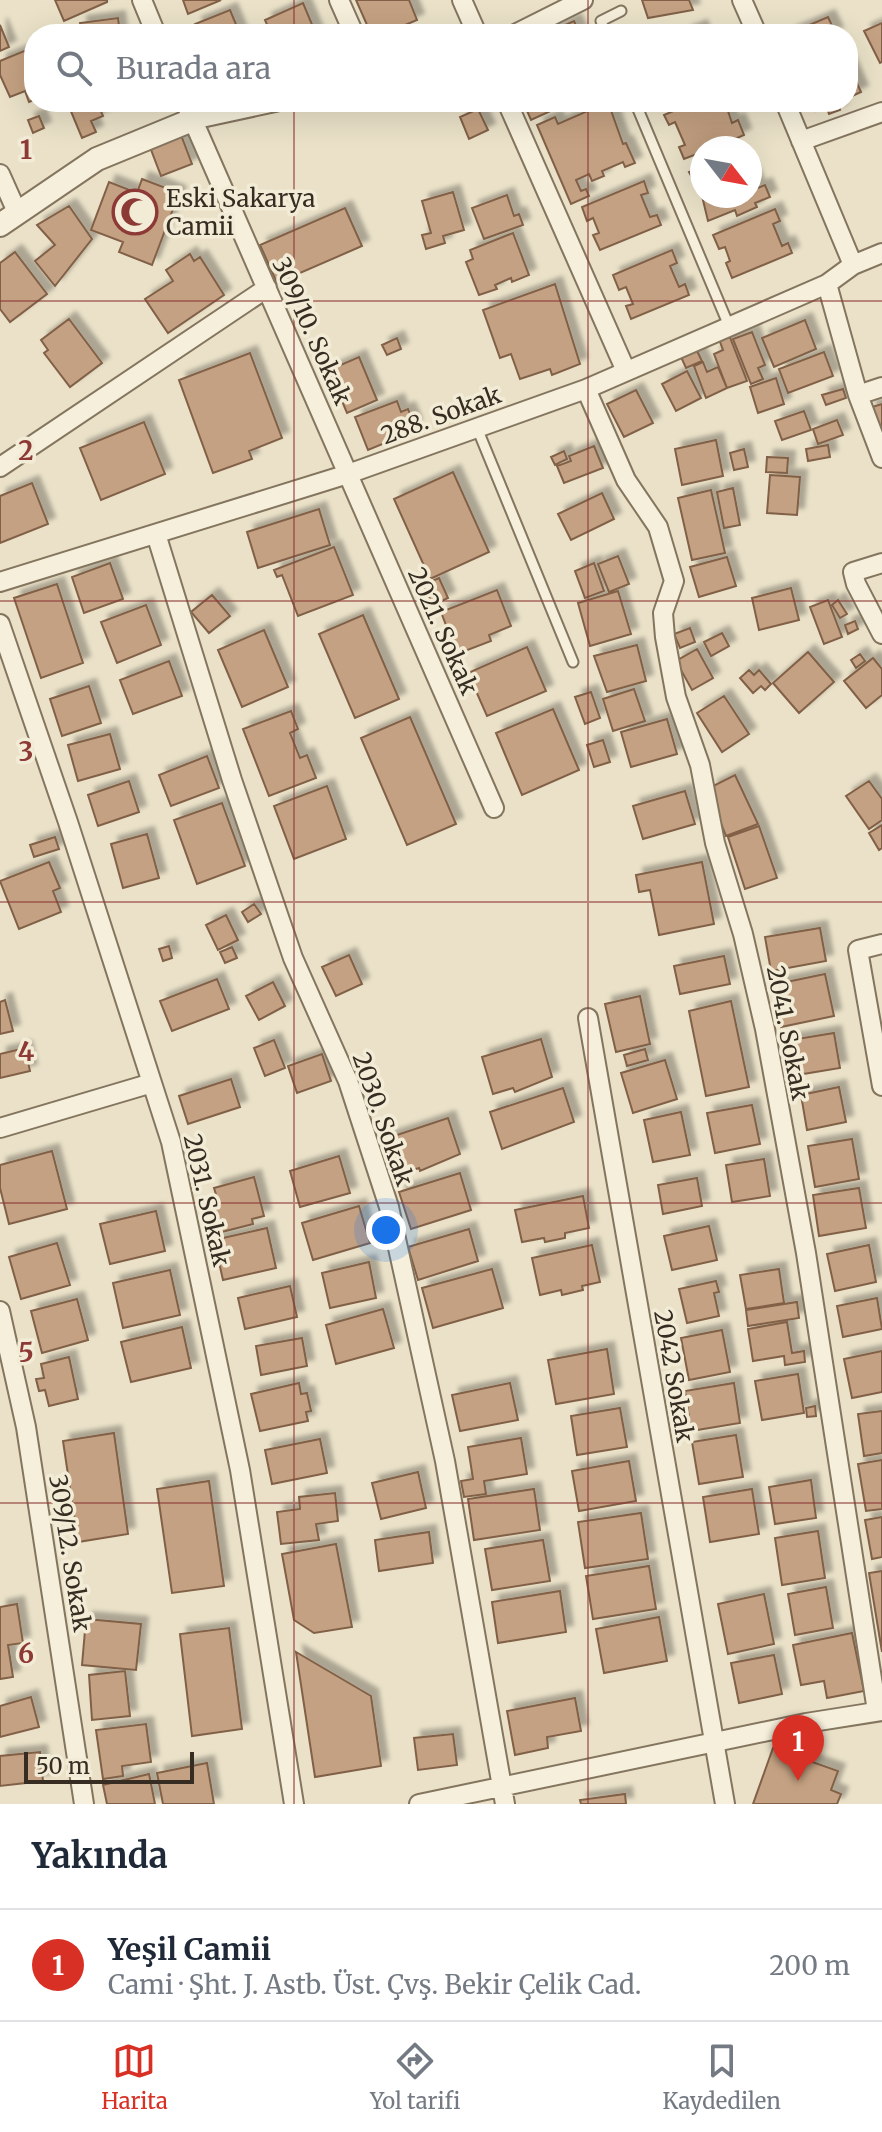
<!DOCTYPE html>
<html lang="tr">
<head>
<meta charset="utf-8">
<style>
	body { margin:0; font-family:Merriweather,serif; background:#f2f2f3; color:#1f2937 }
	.compass { position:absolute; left:690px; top:136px; width:72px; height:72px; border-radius:50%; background:#fff; box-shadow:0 8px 32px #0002; rotate:121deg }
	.scale { position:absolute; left:24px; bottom:20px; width:170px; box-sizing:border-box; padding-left:8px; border:4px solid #362c21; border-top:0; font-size:22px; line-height:28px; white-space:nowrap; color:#362c21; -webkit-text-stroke:6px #f2ecd7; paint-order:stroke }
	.you { position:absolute; left:386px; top:1230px; width:28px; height:28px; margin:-20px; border:6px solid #fff; border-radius:50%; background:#1a73e8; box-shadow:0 0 0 12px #1a73e833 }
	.badge { display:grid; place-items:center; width:52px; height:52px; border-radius:50%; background:#d93025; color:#fff; font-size:26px; font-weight:700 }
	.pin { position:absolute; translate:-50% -66px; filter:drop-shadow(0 2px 4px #0008) }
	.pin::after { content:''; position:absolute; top:42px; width:28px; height:24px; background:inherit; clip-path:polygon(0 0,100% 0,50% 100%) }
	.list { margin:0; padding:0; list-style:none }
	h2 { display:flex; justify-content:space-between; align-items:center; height:104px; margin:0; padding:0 32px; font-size:34px }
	h2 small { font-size:26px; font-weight:400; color:#747a83 }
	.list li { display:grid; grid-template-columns:52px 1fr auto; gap:24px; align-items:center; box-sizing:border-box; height:112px; padding:0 32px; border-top:2px solid #e0e1e3 }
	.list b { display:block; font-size:30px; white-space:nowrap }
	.list p { margin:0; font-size:26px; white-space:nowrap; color:#747a83 }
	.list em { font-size:26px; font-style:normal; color:#747a83 }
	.icon { flex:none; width:44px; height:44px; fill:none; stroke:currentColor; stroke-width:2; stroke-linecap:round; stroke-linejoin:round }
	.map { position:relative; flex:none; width:882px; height:1804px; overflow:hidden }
	.search { position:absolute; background:#fff; box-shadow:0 8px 32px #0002; left:24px; right:24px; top:24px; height:88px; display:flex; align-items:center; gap:20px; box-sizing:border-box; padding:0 28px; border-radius:32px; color:#747a83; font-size:30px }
	.sheet { height:216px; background:#fff }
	nav { display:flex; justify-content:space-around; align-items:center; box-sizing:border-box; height:112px; border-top:2px solid #e0e1e3; background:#fff; font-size:22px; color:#747a83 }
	nav a { display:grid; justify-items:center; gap:4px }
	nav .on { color:#d93025 }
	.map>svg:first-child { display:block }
	.building { fill:#c4a182; stroke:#816147; stroke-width:2; filter:url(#shadow) }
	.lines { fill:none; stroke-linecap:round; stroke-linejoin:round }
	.service-casing { stroke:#84755f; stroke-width:13 }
	.minor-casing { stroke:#84755f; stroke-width:22 }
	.tertiary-casing { stroke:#84755f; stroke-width:26 }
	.service { stroke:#f5efdb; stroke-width:9 }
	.minor { stroke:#f5efdb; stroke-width:18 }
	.tertiary { stroke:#f5efdb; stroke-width:22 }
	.grid { fill:none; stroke:#8d3935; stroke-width:2; stroke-opacity:0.55 }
	.labels { text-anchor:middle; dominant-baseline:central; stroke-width:7; stroke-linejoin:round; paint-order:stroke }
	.poi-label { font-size:24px; fill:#362c21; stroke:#f2ecd7; text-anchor:start }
	.street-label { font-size:24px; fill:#362c21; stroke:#f2ecd7 }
	.grid-label { font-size:26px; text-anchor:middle; font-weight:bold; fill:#8d3935; stroke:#f2ecd7; stroke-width:7; stroke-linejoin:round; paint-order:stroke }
</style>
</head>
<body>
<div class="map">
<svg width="882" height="1804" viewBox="0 0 882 1804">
	<defs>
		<filter id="shadow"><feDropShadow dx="7" dy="-7" stdDeviation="2" flood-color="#0004"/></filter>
	</defs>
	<rect width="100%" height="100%" fill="#eae1c8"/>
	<!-- building -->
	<path class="building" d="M55 0H107V2L64 21Z
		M183 0H221L188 14Z
		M356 0H409L417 20 384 34H371Z
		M642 0H689L693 10 648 18Z
		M303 3 316 34H271L265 20Z
		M230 10 240 34H199L195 24Z
		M828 17 836 34H788Z
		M118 18 120 34H82L80 23Z
		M574 21 580 34H545Z
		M882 23V62L880 63 864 31Z
		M0 25 9 47 0 51Z
		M700 27 703 34H683Z
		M29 49 34 61V100L29 102 25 91 10 97 0 75V61Z
		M848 63 861 92 848 98Z
		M87 102H97L103 116 91 121 96 132 82 138 70 109Z
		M527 102H565L566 104 531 120 525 106 528 104Z
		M608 102 623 144 626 143 635 163 625 167 623 162 602 171 604 176 592 181 589 174 576 180 581 191 586 189 589 196 571 204 537 125 555 117 558 124Z
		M694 102H725L732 123 738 120 744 135 728 142 729 146 724 148H702V152L684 159 679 147 685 145 675 122 669 125 664 115Z
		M812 102H838L816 111Z
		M838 103 840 110 829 114 827 108Z
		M478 109 488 130 469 139 460 117Z
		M39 116 44 128 33 133 28 120Z
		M181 135 192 164 161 176 150 147Z
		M702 167V196L689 172Z
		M750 169 758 188 765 185 770 197 755 203 757 207 737 216 735 210 708 221 702 196H750Z
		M142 179 179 193 152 265 119 252 123 242 91 230 109 182 137 193Z
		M644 181 648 193 641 195 650 217 657 215 661 225 600 250 593 235 599 233 593 218 587 221 582 207Z
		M453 192 464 230 443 236 445 243 426 249 422 235 431 233 422 201Z
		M507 195 514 216 519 214 523 225 484 239 472 208Z
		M69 206 92 239 55 286 35 261 55 245 37 225Z
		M345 208 362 246 277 283 260 245Z
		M775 209 780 221 773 224 782 246 788 243 792 253 732 278 726 263 730 261 725 247 719 249 713 235Z
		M513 233 529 275 512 282 511 278 495 285 497 289 479 295 466 262 473 259 470 250Z
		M672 250 677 263 670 266 679 287 685 284 689 295 631 319 626 306 633 304 626 287 619 290 613 275Z
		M15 252 47 294 10 322 0 309V263Z
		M190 254 194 261 200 257 224 295 168 333 145 299 173 281 166 270Z
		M555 284 580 364 552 375 550 369 520 379 511 354 500 358 483 310Z
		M69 319 102 363 70 387 44 353 48 350 41 340Z
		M805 320 816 349 774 367 762 338Z
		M752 332 765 365 758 368 763 379 751 384 733 339Z
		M729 335 747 381 727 388 714 354 723 350 719 339Z
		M397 338 401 349 387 355 382 345Z
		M696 349 702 361 686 368 681 357Z
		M824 352 833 376 788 393 779 369Z
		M250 353 282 438 249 451 252 459 213 473 179 380Z
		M359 357 377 400 347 413 329 370Z
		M703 362 707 372 718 367 727 388 706 398 694 366Z
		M687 371 701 398 676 411 662 384Z
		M776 378 784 404 758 413 750 387Z
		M843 389 846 398 826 405 822 395Z
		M636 390 653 423 624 437 607 404Z
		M397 401 401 412 408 409 415 426 395 434 397 438 368 450 355 417Z
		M882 404V439L869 408Z
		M804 411 811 430 782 440 775 421Z
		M837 420 843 435 818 444 813 429Z
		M144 422 165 474 101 500 80 448Z
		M716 440 723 476 682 485 675 449Z
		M828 445 830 457 808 461 806 449Z
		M594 446 603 468 564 483 557 466 571 461 569 456Z
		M744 449 748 467 734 470 730 453Z
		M564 451 567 459 555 465 551 457Z
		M767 457 788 458 787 473 766 472Z
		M453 472 489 552 430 579 394 499Z
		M770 475 800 477 797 515 767 513Z
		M32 483 48 524 0 543V496Z
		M733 488 740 525 724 528 717 492Z
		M711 490 725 553 692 560 678 498Z
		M602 493 614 519 571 540 558 514Z
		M319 509 330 545 258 568 247 532Z
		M334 547 353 595 298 616 282 575 277 577 274 570Z
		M618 556 629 584 609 592 598 564Z
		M727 557 736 586 699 597 690 567Z
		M110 563 123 599 84 613 72 577Z
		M594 563 604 591 585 598 575 571Z
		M439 578 448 598 433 605 423 585Z
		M57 584 83 663 41 678 14 598Z
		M791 588 799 620 759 630 752 598Z
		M497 590 511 626 489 635 491 641 457 654 441 612Z
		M618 591 631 634 590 646 578 603Z
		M212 595 230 616 209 633 191 612Z
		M828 600 842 637 824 644 810 607Z
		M838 600 847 614 840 618 832 605Z
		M146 605 161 645 117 663 101 622Z
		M363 615 399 699 355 718 319 634Z
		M855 621 858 629 848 634 845 625Z
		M690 628 695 642 680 648 674 634Z
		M264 630 288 687 242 707 218 650Z
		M722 633 729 646 711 656 704 642Z
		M637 645 646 681 607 692 594 656Z
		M527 647 546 691 487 716 468 673Z
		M697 649 713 678 692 690 676 661Z
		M808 652 834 682 799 713 773 683Z
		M860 654 865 661 856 668 851 660Z
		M873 658 882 669V695L866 708 844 681Z
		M169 661 182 696 133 714 120 680Z
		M749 670 754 675 759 670 771 684 765 690 761 686 753 693 740 678Z
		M89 686 101 723 62 736 50 699Z
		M634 689 645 721 613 731 603 699Z
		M591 692 600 718 585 724 575 697Z
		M724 696 749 734 722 752 697 713Z
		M553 709 579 770 522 795 496 733Z
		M291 711 298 729 290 733 300 758 307 755 316 778 269 796 243 729Z
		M410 717 456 824 407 845 361 738Z
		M667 719 677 754 631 767 621 732Z
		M110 734 120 769 78 781 68 745Z
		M603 740 610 762 594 767 587 745Z
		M207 756 219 788 171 806 159 775Z
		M735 775 758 824 726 836 714 805 711 787Z
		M129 781 139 812 98 826 88 795Z
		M869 781 882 799V820L869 829 846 796Z
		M327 786 346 839 294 859 274 806Z
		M685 791 695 824 643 839 633 806Z
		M222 803 245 866 197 884 174 820Z
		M882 825V848L879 850 869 833Z
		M759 826 777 878 745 889 728 837Z
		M147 834 159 878 123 888 111 844Z
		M55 837 59 849 34 857 30 845Z
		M49 862 60 888 53 891 61 912 19 929 0 881Z
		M702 862 714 924 659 935 650 890 639 892 636 875Z
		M254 904 261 914 248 922 242 912Z
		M226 915 238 940 218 950 206 925Z
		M820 928 826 961 771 971 765 937Z
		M169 946 172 958 163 961 159 949Z
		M232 947 237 958 225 963 220 952Z
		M349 955 362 984 336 996 322 967Z
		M724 956 730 984 680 994 674 966Z
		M825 974 834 1016 781 1027 772 985Z
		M217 979 229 1009 172 1031 160 1001Z
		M273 982 285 1006 259 1020 246 996Z
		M640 996 650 1044 616 1052 605 1004Z
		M5 1000 13 1031 0 1034V1002Z
		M731 1001 749 1087 706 1096 689 1011Z
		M834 1033 840 1068 797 1075 791 1040Z
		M541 1039 552 1077 515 1092 513 1088 493 1094 482 1057Z
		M274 1040 285 1068 265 1076 254 1048Z
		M25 1048 30 1071 0 1078V1054Z
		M645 1049 648 1060 627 1066 624 1055Z
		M322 1054 331 1081 297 1093 288 1066Z
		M665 1060 677 1099 633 1113 621 1073Z
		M231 1079 240 1107 188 1124 179 1096Z
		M839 1087 846 1122 807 1130 801 1095Z
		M563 1088 574 1122 502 1149 490 1112Z
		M752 1105 760 1144 715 1153 707 1113Z
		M681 1112 690 1155 653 1162 644 1120Z
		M448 1118 460 1154 420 1171 419 1168 400 1174 388 1138Z
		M852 1139 859 1179 815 1187 808 1146Z
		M52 1151 67 1209 9 1224 0 1188V1165Z
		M339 1156 350 1193 300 1207 290 1171Z
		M764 1159 770 1196 732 1202 726 1165Z
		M460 1173 471 1210 411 1229 399 1192Z
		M254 1177 264 1216 252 1219 253 1224 218 1233 210 1203 218 1201 214 1188Z
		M697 1178 702 1206 663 1214 658 1185Z
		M859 1188 866 1228 819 1236 813 1195Z
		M583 1196 589 1228 565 1233V1238L545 1242 544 1238 522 1242 515 1210Z
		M359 1206 370 1243 313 1260 302 1223Z
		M156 1211 165 1251 110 1264 100 1224Z
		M709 1226 717 1260 672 1270 664 1236Z
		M267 1228 276 1268 223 1280 214 1240Z
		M469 1229 478 1261 418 1280 408 1247Z
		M57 1243 70 1285 21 1299 9 1257Z
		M592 1245 600 1282 582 1286 583 1290 562 1295 561 1290 540 1295 532 1258Z
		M869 1245 876 1282 835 1291 827 1254Z
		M369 1262 376 1298 330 1308 322 1273Z
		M492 1269 503 1308 433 1328 422 1288Z
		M779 1269 784 1303 746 1309 740 1275Z
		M170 1270 180 1315 123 1328 113 1283Z
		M716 1281 719 1292 714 1293 719 1316 687 1323 679 1289Z
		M290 1286 297 1317 245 1329 238 1298Z
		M877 1298 882 1329 843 1337 837 1306Z
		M77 1299 88 1340 42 1353 31 1311Z
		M797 1302 799 1318 748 1326 746 1310Z
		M383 1309 394 1348 336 1364 326 1325Z
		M787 1322 792 1353 804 1351 805 1362 785 1365 784 1356 753 1361 748 1329Z
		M182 1327 191 1368 131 1382 121 1342Z
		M722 1330 730 1372 689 1380 681 1338Z
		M302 1338 307 1366 261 1375 256 1346Z
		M607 1349 614 1394 556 1404 548 1360Z
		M882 1351V1392L852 1398 844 1359Z
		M69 1357 78 1399 49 1406 45 1390 39 1391 36 1379 44 1378 41 1364Z
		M798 1374 804 1413 762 1420 755 1381Z
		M299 1383 301 1394 307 1393 311 1411 306 1412 308 1421 260 1431 251 1394Z
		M510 1383 518 1420 460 1431 452 1395Z
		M734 1383 740 1423 691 1431 685 1391Z
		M815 1406 816 1416 807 1417 806 1408Z
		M620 1408 627 1447 577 1455 571 1416Z
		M882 1411V1453L864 1456 858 1414Z
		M114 1433 128 1534 78 1542 63 1441Z
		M736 1435 743 1477 699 1484 692 1442Z
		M521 1438 527 1474 484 1481 486 1494 464 1497 461 1481 473 1479 468 1447Z
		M320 1439 327 1473 272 1484 265 1450Z
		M882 1460V1509L866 1511 858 1464Z
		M629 1461 636 1501 579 1511 572 1471Z
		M418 1472 426 1508 381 1519 372 1483Z
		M811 1480 816 1518 775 1524 769 1487Z
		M209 1481 224 1586 172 1593 157 1489Z
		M534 1489 540 1530 474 1540 468 1499Z
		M752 1489 759 1534 710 1542 703 1497Z
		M335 1493 338 1521 316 1524 319 1540 281 1544 277 1512 300 1509 299 1497Z
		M641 1513 648 1559 585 1568 578 1522Z
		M882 1517V1557L872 1559 865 1520Z
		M818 1531 825 1578 782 1585 775 1538Z
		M429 1532 433 1563 379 1571 375 1540Z
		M543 1540 550 1581 492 1590 485 1549Z
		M336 1544 352 1627 314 1633 294 1620 282 1554Z
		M649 1566 656 1609 593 1619 586 1576Z
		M882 1571V1652L869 1573Z
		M826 1587 833 1628 795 1635 788 1594Z
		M560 1591 566 1632 498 1643 492 1602Z
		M764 1594 774 1644 728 1654 718 1604Z
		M17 1604 23 1643 8 1645 13 1677 0 1679V1607Z
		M659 1617 667 1661 604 1673 596 1629Z
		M86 1619 141 1624 136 1670 82 1665Z
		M229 1628 242 1729 192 1736 180 1634Z
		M852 1633 864 1691 827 1698 824 1681 801 1685 793 1645Z
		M296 1652 371 1696 381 1766 315 1777Z
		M774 1655 782 1694 739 1703 731 1663Z
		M125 1671 130 1716 92 1720 89 1675Z
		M31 1697 39 1727 0 1737V1706Z
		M575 1698 581 1731 547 1737 548 1748 515 1755 507 1711Z
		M146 1724 151 1762 122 1766 123 1776 103 1779 96 1730Z
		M453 1734 457 1765 418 1770 414 1738Z
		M773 1748 838 1771 831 1790 841 1794 837 1804H753Z
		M40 1752 43 1781 0 1786V1756Z
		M207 1763 214 1804H163L157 1773Z
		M149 1774 155 1804H107L103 1785Z
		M625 1794 626 1804H581L580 1800Z"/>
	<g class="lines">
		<!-- service casing -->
		<g class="service-casing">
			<path id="service" d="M606 34 601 21 621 11
				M635 102 729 326
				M477 428 573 662"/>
		</g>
		<!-- minor casing -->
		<g class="minor-casing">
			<path id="minor" d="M142 0 156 34
				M339 0 354 34
				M462 0 477 34
				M742 0 757 34
				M515 34 583 0
				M185 102 494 808
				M507 102 626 371
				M785 102 853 265
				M192 120 275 102
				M801 141 882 112
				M0 174 17 212
				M827 284 858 395 882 458
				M586 389 626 480 658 527 674 581 663 613 665 637 676 697 700 765 715 843 743 934 765 1029 806 1253 877 1711
				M858 395 882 387
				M0 467 267 288
				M156 534 232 780 293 958 348 1081 389 1207 445 1461 505 1804
				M882 563 853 572 856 584 882 634
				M0 582 348 474 586 389 827 284 853 265 882 253
				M0 624 68 822 171 1142 240 1470 294 1804
				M882 944 858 950 882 1086
				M588 1018 725 1804
				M0 1128 152 1083
				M0 1311 26 1427 84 1804
				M419 1804 806 1723 882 1711"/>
		</g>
		<!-- tertiary casing -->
		<g class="tertiary-casing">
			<path id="tertiary" d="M0 225 97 159 192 120"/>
		</g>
		<!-- service -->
		<use href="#service" class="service"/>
		<!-- minor -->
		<use href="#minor" class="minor"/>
		<!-- tertiary -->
		<use href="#tertiary" class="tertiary"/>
	</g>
	<!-- grid -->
	<path class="grid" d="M294 0V34M588 0V34M294 102V1804M588 102V1804M0 301H882M0 601H882M0 902H882M0 1203H882M0 1503H882"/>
	<!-- icons -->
	<defs>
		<g id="mosque-ring" transform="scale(2.3)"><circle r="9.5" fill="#f2ecd7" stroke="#8d3935" stroke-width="1.5"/><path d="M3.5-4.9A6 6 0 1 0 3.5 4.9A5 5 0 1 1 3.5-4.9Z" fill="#8d3935"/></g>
	</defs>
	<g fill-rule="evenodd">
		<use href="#mosque-ring" x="135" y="212"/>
	</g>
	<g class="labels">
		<!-- poi labels -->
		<g class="poi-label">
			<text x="166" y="198">Eski Sakarya<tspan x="166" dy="28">Camii</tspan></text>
		</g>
		<!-- street labels -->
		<g class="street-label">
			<text transform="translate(312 331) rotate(66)">309/10. Sokak</text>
			<text transform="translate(441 415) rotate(-20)">288. Sokak</text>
			<text transform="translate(443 631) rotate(66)">2021. Sokak</text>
			<text transform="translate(788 1033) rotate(79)">2041. Sokak</text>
			<text transform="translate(383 1119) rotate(71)">2030. Sokak</text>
			<text transform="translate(207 1200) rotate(77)">2031. Sokak</text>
			<text transform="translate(674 1376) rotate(80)">2042 Sokak</text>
			<text transform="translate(70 1553) rotate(81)">309/12. Sokak</text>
		</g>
	</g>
	<g class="grid-label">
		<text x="26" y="159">1</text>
		<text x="26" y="460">2</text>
		<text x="26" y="761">3</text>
		<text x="26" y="1061">4</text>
		<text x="26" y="1362">5</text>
		<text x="26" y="1663">6</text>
	</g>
</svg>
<svg class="compass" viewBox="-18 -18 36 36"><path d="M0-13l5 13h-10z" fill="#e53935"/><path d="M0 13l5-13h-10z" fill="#747a83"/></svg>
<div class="scale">50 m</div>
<div class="you"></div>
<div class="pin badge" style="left:798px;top:1781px">1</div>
<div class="search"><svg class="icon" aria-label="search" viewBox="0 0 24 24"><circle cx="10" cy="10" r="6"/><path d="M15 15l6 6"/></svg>Burada ara</div>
</div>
<section class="sheet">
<h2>Yakında<small></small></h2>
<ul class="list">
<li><span class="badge">1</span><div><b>Yeşil Camii</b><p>Cami · Şht. J. Astb. Üst. Çvş. Bekir Çelik Cad.</p></div><em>200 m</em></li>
</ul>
</section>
<nav>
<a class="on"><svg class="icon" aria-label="map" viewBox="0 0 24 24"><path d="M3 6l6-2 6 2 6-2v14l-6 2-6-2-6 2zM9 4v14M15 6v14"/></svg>Harita</a>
<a><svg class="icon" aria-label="directions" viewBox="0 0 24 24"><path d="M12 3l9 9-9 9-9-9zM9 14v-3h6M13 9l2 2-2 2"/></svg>Yol tarifi</a>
<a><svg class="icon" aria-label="saved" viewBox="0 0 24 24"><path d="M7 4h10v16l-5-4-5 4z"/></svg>Kaydedilen</a>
</nav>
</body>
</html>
